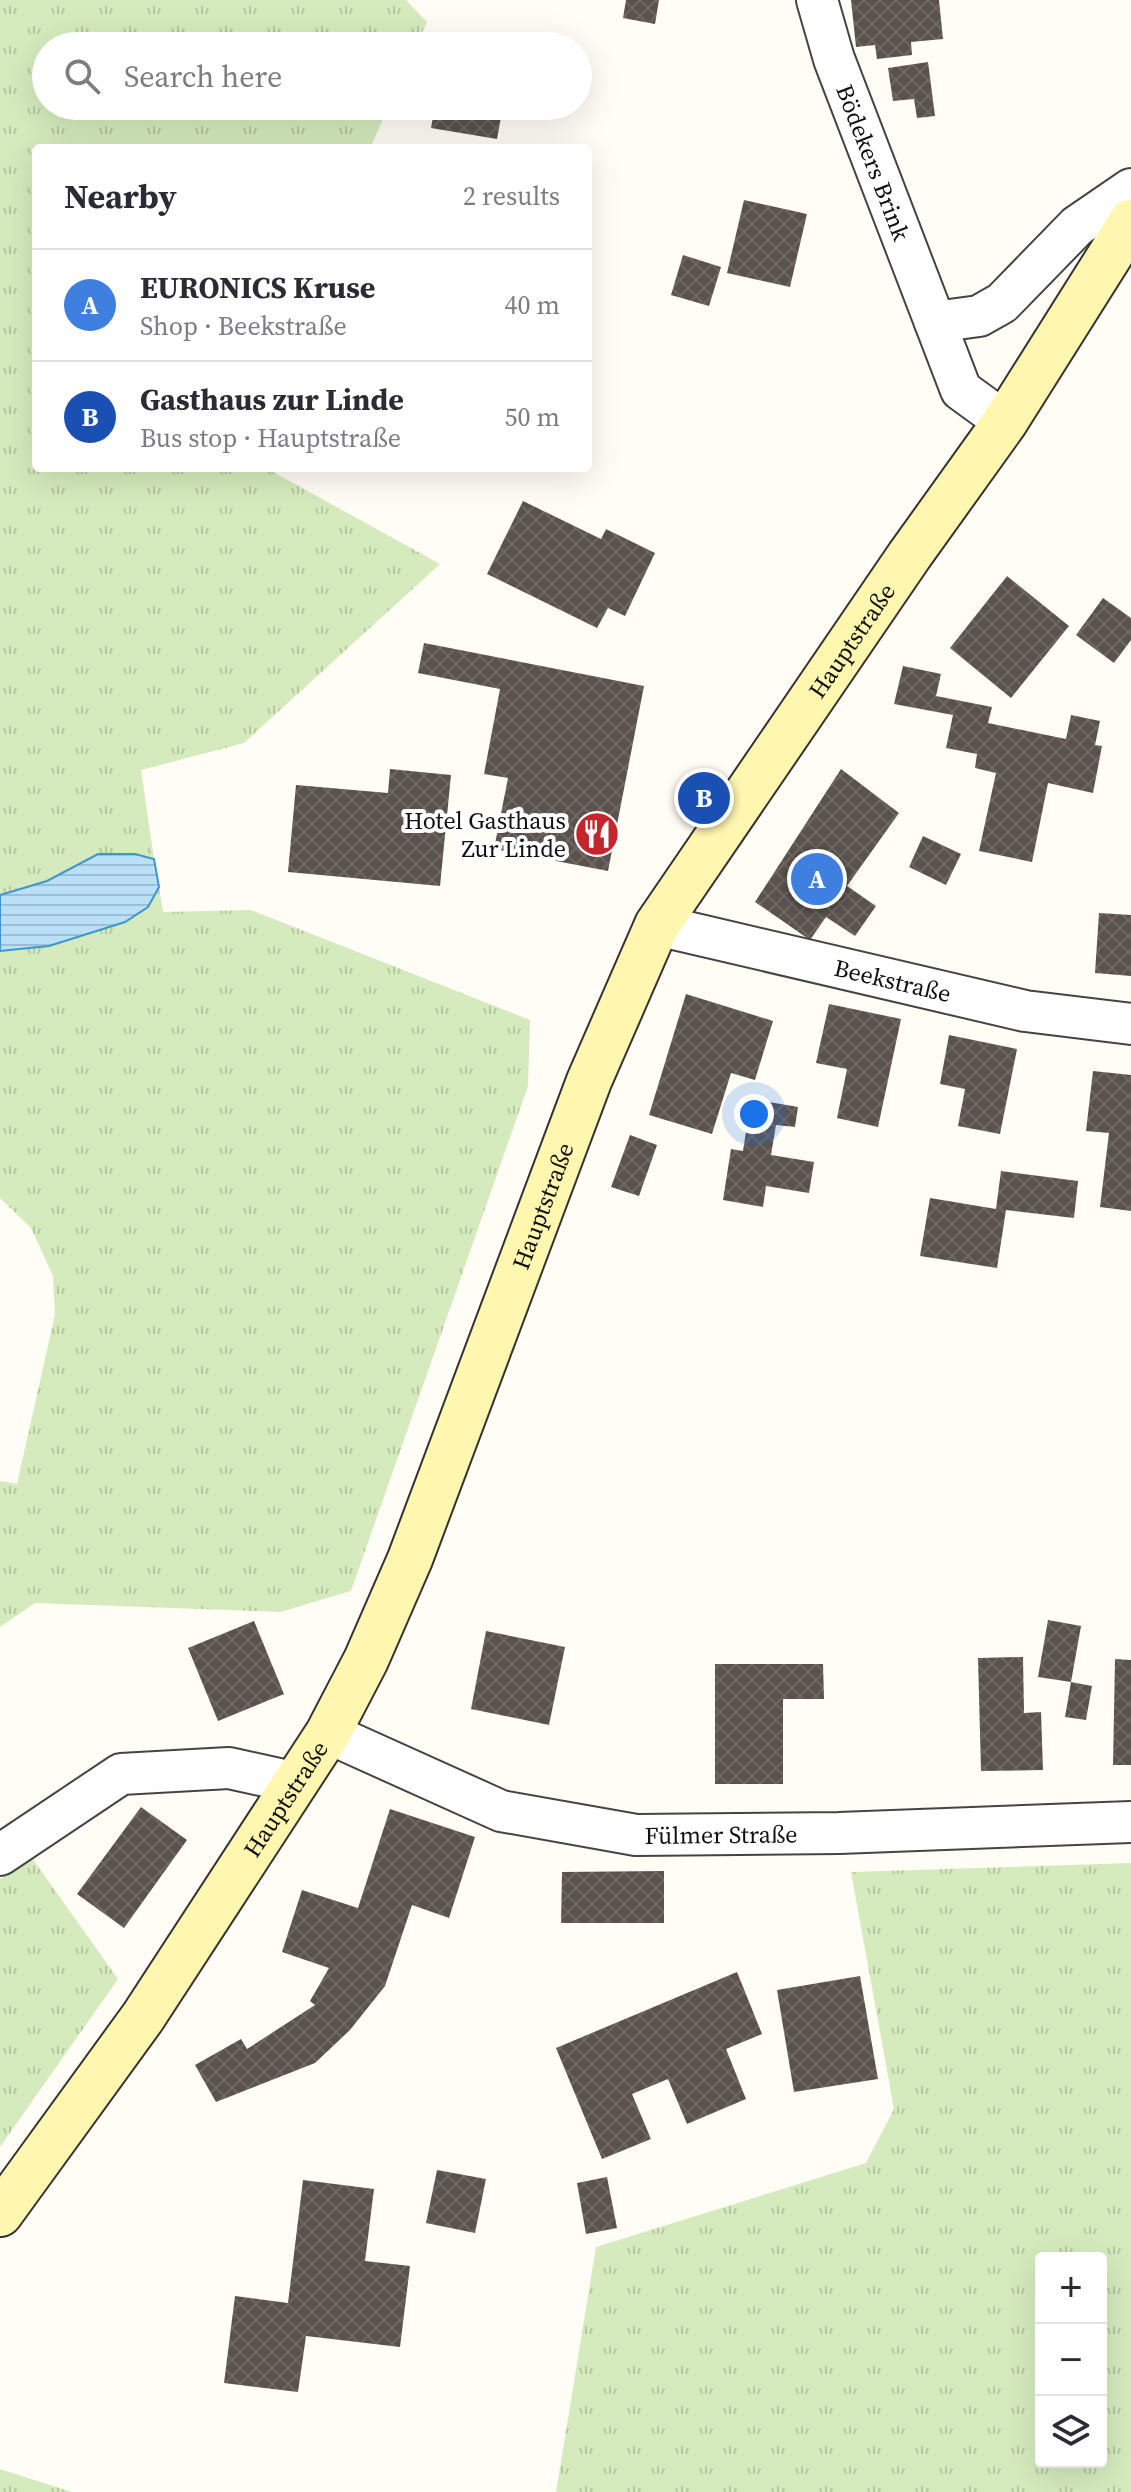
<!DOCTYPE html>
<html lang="en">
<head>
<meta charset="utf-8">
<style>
	body { margin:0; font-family:"Source Serif 4",serif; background:#f7f7f7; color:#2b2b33 }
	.controls { position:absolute; right:24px; bottom:24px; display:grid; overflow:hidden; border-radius:8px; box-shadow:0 8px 32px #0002 }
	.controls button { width:72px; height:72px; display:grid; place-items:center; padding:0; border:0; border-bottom:2px solid #e1e1e2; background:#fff; color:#2b2b33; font:40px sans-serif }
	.you { position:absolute; left:754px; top:1114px; width:28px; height:28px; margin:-20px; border:6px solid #fff; border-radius:50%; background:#1a73e8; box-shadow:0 0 0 12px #1a73e833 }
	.badge { display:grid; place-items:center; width:52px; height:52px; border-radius:50%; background:#d93025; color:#fff; font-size:26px; font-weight:700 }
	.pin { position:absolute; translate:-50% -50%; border:4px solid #fff; box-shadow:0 2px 8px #0006 }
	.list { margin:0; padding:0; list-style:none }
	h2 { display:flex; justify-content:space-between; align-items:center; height:104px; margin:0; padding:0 32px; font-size:34px }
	h2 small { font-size:26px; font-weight:400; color:#7c7c81 }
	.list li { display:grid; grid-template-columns:52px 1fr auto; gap:24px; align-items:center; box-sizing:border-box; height:112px; padding:0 32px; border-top:2px solid #e1e1e2 }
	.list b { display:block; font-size:30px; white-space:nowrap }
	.list p { margin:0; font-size:26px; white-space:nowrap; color:#7c7c81 }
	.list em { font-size:26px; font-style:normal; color:#7c7c81 }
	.icon { flex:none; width:44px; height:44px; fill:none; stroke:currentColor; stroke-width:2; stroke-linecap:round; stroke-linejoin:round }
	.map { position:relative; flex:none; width:1131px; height:2492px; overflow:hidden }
	.search { position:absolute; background:#fff; box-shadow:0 8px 32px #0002; left:32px; top:32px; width:560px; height:88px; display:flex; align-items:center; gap:20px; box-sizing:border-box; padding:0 28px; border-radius:44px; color:#7c7c81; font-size:30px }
	.panel { position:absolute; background:#fff; box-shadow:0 8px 32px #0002; left:32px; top:144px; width:560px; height:328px; border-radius:8px }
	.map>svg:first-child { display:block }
	.grass { fill:url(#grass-tufts); fill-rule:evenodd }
	.water { fill:url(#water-rules); stroke:#3f96cf; stroke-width:2 }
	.building { fill:url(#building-cross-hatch) }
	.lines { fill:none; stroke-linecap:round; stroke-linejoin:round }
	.minor-casing { stroke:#444; stroke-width:44 }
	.secondary-casing { stroke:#333; stroke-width:48 }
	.minor { stroke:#fff; stroke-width:40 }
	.secondary { stroke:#fff6b0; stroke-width:44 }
	.labels { text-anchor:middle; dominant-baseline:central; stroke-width:8; stroke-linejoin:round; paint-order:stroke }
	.street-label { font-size:24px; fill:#111; stroke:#fff }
	.poi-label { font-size:24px; fill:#111; stroke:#fff; text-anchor:end }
</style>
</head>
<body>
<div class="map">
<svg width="1131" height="2492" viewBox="0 0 1131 2492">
	<defs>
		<pattern id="grass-tufts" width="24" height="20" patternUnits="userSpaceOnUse" patternTransform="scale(2)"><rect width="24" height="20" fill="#d5ebbd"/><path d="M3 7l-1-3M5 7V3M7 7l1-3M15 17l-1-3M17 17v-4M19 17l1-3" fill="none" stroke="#b6c8a1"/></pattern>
		<pattern id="water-rules" width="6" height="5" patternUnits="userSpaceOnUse" patternTransform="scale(2)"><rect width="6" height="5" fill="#b9e0f7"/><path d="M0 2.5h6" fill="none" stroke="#9ebfd3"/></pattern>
		<pattern id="building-cross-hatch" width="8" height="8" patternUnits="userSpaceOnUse" patternTransform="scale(2)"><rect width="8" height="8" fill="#5a524d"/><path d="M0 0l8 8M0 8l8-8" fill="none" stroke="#6d6662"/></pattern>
	</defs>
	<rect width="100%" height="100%" fill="#fffdf5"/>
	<!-- grass -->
	<path class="grass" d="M0 0H406L427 22 416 46H46V106H389L370 148H36V468H266L440 564 244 743 141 770 154 859 135 854H98L47 881 0 895Z
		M159 887 163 912 251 910 530 1020 528 1086 351 1591 280 1612 35 1603 0 1627V1481L17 1484 55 1314 53 1276 31 1228 0 1198V951L49 946 148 907Z
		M32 1858 118 1979 0 2147V1879Z
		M1131 1863V2492H556L596 2247 866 2163 894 2109 851 1872ZM1041 2258H1101V2462H1041Z
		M0 2469 72 2492H0Z"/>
	<!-- water -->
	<path class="water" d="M98 854H135L154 859 159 887 148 907 125 922 49 946 0 951V895L47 881Z"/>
	<!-- building -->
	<path class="building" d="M626 0H659L655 24 623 18Z
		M851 0H939L943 39 911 42 912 55 877 59 875 45 856 47Z
		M928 62 935 116 917 118 914 99 893 101 888 68Z
		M435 106H503L497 139 431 128Z
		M744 200 807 214 790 287 727 273Z
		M683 255 721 267 709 306 671 295Z
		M523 501 601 539 606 529 655 553 625 616 608 608 597 628 487 574Z
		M1007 576 1069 626 1011 698 950 648Z
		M1103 598 1131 618V640L1114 663 1076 635Z
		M424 643 644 686 608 871 494 849 508 778 484 774 500 689 418 673Z
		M903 666 941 674 936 696 992 707 988 723 1066 739 1071 715 1100 721 1095 745 1102 746 1093 793 1048 783 1032 862 979 851 996 773 975 768 977 754 946 748 953 715 894 704Z
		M390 769 451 775 440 886 288 872 296 785 388 793Z
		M841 769 899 813 847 886 876 906 855 936 826 917 810 940 755 902Z
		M923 836 961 854 946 885 909 867Z
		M1099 913 1131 915V976L1095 973Z
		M686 994 773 1021 755 1080 731 1073 712 1134 649 1115Z
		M829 1004 901 1019 878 1127 837 1118 847 1069 816 1063Z
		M949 1035 1017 1049 1000 1134 958 1126 965 1089 940 1084Z
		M1093 1071 1131 1075V1211L1100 1207 1109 1133 1086 1131Z
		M751 1099 798 1107 795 1127 776 1125 771 1155 814 1162 809 1193 766 1186 763 1207 723 1200 731 1149 743 1151Z
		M630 1135 657 1145 639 1196 611 1187Z
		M1001 1171 1078 1181 1074 1218 1006 1210 997 1268 920 1256 930 1198 996 1209Z
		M1048 1620 1081 1626 1071 1682 1038 1677Z
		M254 1621 284 1694 218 1721 188 1648Z
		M486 1631 565 1647 549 1725 471 1709Z
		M1023 1657 1024 1713 1041 1712 1043 1770 981 1771 978 1658Z
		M1115 1659 1131 1660V1765H1113Z
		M715 1664H823L824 1699H783V1784H715Z
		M1071 1682 1092 1686 1086 1720 1065 1717Z
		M141 1807 187 1840 124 1928 77 1894Z
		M390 1809 475 1837 449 1918 412 1905 385 1986 350 2030 315 2063 216 2102 195 2065 241 2039 247 2049 315 2005 310 2001 329 1968 282 1952 302 1890 358 1908Z
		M664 1871V1923H561L562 1872Z
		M737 1972 762 2034 726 2049 746 2099 687 2124 668 2079 632 2094 651 2139 602 2159 556 2048Z
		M860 1976 878 2079 794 2092 777 1990Z
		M437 2170 486 2179 475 2233 426 2223Z
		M607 2177 617 2228 586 2234 577 2183Z
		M303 2180 374 2189 365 2261 410 2266 400 2347 306 2336 298 2392 224 2383 235 2296 288 2303Z"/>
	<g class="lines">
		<!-- minor casing -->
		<g class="minor-casing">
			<g id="minor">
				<path id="s1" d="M817 0 834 59 961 390 1005 422"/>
				<path d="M935 322 979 316 1002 303 1077 226 1131 189"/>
				<path id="s2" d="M657 925 1025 1011 1131 1024"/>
				<path id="s3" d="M328 1733 501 1811 636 1835 839 1833 1131 1822"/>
				<path d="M0 1855 121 1774 229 1768 297 1783"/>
			</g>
		</g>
		<!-- secondary casing -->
		<g class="secondary-casing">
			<g id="secondary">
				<path id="s4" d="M0 2214 143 2017 328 1733 366 1660 410 1559 589 1081 657 925 909 556 1005 422 1131 222"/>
			</g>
		</g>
		<!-- minor -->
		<use href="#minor" class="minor"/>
		<!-- secondary -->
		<use href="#secondary" class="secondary"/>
	</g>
	<!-- icons -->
	<defs>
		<g id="restaurant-disc" transform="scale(2.3)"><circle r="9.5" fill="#c4262e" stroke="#fff"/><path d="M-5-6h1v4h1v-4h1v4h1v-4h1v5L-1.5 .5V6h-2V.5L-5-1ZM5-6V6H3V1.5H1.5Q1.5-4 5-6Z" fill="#fff"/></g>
	</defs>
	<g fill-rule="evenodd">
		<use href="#restaurant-disc" x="597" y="834"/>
	</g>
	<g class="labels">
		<!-- street labels -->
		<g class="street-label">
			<text stroke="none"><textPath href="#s1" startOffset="172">Bödekers Brink</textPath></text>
			<text stroke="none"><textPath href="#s4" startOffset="1800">Hauptstraße</textPath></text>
			<text stroke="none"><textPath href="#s2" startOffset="242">Beekstraße</textPath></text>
			<text stroke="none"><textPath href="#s4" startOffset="1152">Hauptstraße</textPath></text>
			<text stroke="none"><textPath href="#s4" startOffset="504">Hauptstraße</textPath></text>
			<text stroke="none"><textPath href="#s3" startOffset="412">Fülmer Straße</textPath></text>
		</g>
		<!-- poi labels -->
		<g class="poi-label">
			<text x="566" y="820">Hotel Gasthaus<tspan x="566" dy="28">Zur Linde</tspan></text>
		</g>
	</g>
</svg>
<div class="controls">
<button>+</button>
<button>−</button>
<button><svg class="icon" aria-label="layers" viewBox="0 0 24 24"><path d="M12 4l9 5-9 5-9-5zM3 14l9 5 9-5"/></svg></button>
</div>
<div class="you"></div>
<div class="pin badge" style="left:817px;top:879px;background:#3f7fe0">A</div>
<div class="pin badge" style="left:704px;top:798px;background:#1a4fb4">B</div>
<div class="search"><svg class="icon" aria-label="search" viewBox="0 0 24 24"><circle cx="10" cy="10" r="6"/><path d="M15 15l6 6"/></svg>Search here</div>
<section class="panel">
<h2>Nearby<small>2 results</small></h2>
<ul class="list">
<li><span class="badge" style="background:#3f7fe0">A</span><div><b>EURONICS Kruse</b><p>Shop · Beekstraße</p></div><em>40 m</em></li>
<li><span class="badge" style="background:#1a4fb4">B</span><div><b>Gasthaus zur Linde</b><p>Bus stop · Hauptstraße</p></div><em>50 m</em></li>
</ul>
</section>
</div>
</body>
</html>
